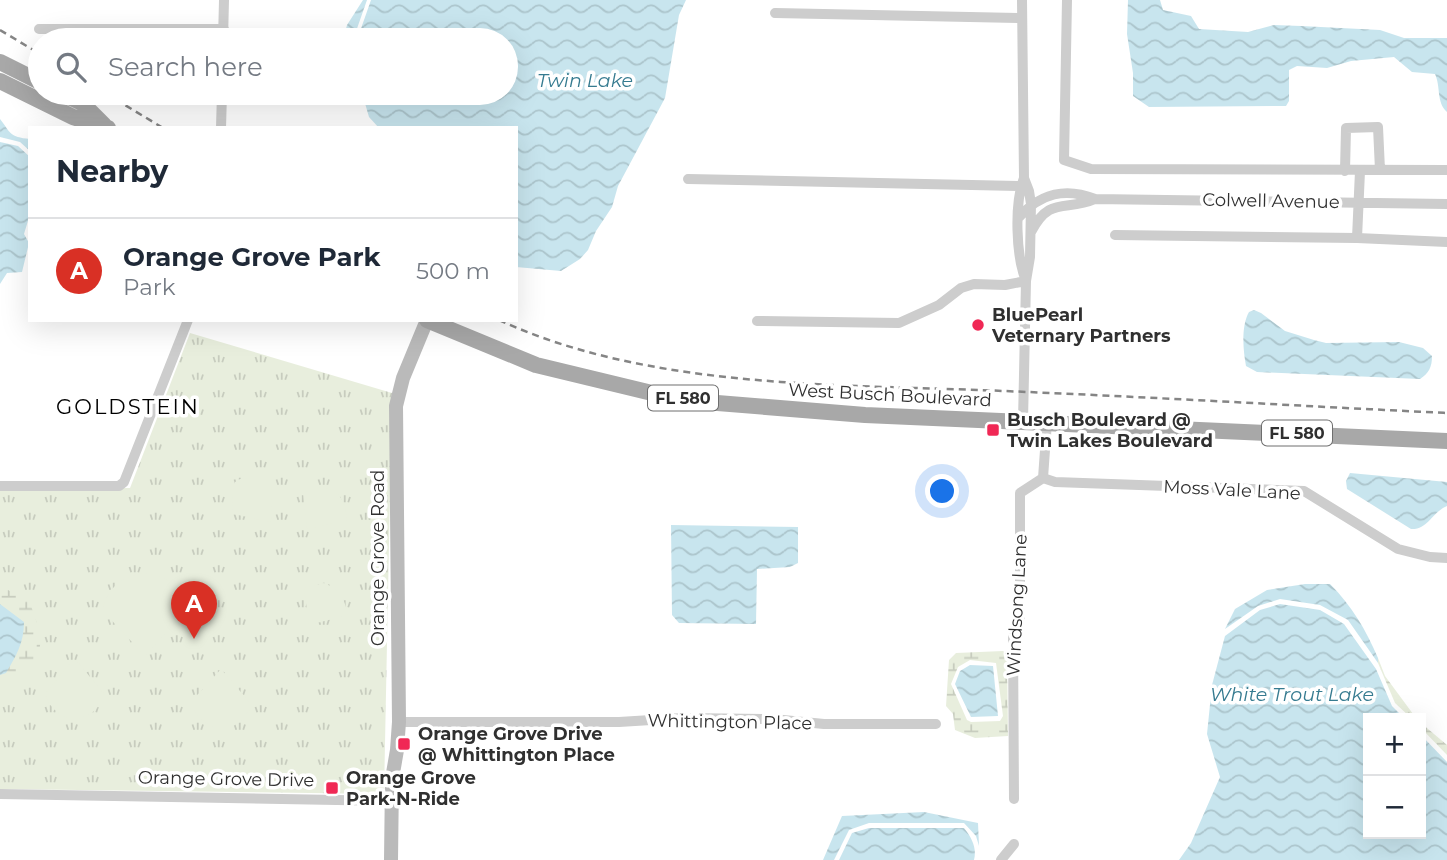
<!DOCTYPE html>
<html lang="en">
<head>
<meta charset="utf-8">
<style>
	body { margin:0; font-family:Montserrat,sans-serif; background:#f6f6f7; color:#1f2937 }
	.controls { position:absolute; right:21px; bottom:21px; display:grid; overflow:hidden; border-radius:0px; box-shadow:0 7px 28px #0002 }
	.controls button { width:63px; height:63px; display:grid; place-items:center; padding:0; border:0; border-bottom:2px solid #e0e1e3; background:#fff; color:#1f2937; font:35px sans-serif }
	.you { position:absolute; left:943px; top:492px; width:24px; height:24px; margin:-18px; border:5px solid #fff; border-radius:50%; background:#1a73e8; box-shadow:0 0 0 10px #1a73e833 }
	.badge { display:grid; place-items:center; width:46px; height:46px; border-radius:50%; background:#d93025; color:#fff; font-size:23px; font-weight:700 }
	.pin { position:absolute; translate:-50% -58px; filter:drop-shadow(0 2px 4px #0008) }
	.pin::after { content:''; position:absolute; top:37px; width:24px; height:21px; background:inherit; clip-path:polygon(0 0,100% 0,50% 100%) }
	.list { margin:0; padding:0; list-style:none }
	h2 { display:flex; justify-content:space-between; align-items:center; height:91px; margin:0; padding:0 28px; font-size:30px }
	h2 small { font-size:23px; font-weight:400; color:#747a83 }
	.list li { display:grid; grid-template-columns:46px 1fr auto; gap:21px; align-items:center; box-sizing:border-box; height:105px; padding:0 28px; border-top:2px solid #e0e1e3 }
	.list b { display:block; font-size:26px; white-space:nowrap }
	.list p { margin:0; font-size:23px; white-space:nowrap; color:#747a83 }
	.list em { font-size:23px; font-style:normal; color:#747a83 }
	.icon { flex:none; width:38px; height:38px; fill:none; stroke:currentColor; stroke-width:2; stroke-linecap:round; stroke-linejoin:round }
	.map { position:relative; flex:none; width:1447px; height:860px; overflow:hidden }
	.search { position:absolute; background:#fff; box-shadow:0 7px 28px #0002; left:28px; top:28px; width:490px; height:77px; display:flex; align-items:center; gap:18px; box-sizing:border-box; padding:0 24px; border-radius:38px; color:#747a83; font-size:26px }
	.panel { position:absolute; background:#fff; box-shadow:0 7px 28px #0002; left:28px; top:126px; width:490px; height:196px; border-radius:0px }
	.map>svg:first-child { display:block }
	.grass { fill:url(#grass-tufts) }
	.wetland { fill:url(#wetland-marsh); fill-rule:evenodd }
	.pitch { fill:#e8eedd }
	.water { fill:url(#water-waves) }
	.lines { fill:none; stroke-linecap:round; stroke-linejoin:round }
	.street { stroke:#cdcdcd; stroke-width:10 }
	.secondary { stroke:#bababa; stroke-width:14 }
	.primary { stroke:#a8a8a8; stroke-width:16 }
	.rail { stroke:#858585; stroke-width:2.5; stroke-dasharray:7 5; stroke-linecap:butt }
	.poi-dot { fill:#f02855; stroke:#fff; stroke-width:2.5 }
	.labels { text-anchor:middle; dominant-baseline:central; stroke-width:7; stroke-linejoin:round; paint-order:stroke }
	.shield { fill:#fff; stroke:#6e6e6e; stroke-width:2 }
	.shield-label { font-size:16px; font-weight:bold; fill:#303030 }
	.street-label { font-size:18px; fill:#303030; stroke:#fff }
	.poi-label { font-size:18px; font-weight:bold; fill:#303030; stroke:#fff; text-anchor:start }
	.water-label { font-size:19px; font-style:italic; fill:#367b90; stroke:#fff }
	.quarter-label { font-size:21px; letter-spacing:2px; fill:#000; stroke:#fff }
</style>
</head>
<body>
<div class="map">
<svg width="1447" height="860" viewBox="0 0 1447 860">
	<defs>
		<pattern id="grass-tufts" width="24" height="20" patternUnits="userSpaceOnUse" patternTransform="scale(1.75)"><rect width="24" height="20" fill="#e8eedd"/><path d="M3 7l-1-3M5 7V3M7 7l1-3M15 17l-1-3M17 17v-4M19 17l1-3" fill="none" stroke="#c7ccbe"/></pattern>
		<pattern id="wetland-marsh" width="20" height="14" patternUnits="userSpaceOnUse" patternTransform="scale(1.75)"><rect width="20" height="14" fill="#e8eedd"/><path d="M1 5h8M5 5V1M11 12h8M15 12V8" fill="none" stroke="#c7ccbe"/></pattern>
		<pattern id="water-waves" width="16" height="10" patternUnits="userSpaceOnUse" patternTransform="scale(1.75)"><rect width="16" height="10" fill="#c8e5ee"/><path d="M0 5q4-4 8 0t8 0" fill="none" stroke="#acc5cc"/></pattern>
	</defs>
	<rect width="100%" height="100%" fill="#fff"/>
	<!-- grass -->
	<path class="grass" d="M190 333 392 393 384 794 0 789V489L130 488Z"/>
	<!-- wetland -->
	<path class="wetland" d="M0 589 8 590 30 603C33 613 39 625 40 636 43 660 23 683 0 689Z
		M1003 651 1007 654 1008 736 975 738 955 730 953 714 946 706 949 660 956 653ZM970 660 996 663 1003 716 1000 721 971 722 967 720 951 684 958 667Z
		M1378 658 1385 676 1416 718H1411L1395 703 1378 663Z
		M1421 723 1447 745V755L1421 728Z"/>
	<!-- pitch -->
	<path class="pitch" d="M258 477 268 479 272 483 271 522 233 514 232 493 235 482 240 479Z
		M321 487C340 489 346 503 347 520L307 529 303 492Z
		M144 573C167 576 180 585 190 606L145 656 102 610C109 587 120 577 144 573Z
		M324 583C341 590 344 598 348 615L309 625 304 588Z
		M76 660 105 695C92 727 56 726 45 694L71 662Z
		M221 669 252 705C236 739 205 734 190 703Z"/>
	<!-- water -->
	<path class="water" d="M363 0H367L353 40H343L347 25Z
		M371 0H686L679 15 665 98 618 186 612 207 596 231 588 250 580 259 561 271 516 267V128H379L369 117 362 93H506V40H357Z
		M1128 0H1160L1163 10 1191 16 1199 29 1248 32 1274 25 1301 26 1380 30 1404 38H1447V112C1436 102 1441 87 1435 74L1412 72 1394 57 1351 61 1327 68 1297 66 1289 70V101L1286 106 1149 107 1133 96V73L1127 34Z
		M0 119C11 133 9 137 30 139V151L20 142 0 137Z
		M0 142 18 146 30 157V214L24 234 29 243 22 272 7 273 0 284Z
		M1254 310 1261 313 1285 331 1314 340 1326 343 1399 342 1423 348 1432 356C1432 367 1429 373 1420 379L1257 372 1246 366C1243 350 1241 326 1249 312Z
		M1350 473 1447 482V506C1432 512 1428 530 1411 529L1347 489 1346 481Z
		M671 525 798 527V563L790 567 757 569 756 624 679 623 672 615Z
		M1305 584H1330C1352 606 1366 630 1378 658V663L1348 620 1320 605 1280 599 1258 606 1225 629 1235 609 1267 590Z
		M0 604 24 622C24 643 16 656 6 673L0 675Z
		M1280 604 1320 610 1344 624 1376 669 1392 706 1404 718H1368V834H1421V735L1447 762V860H1179L1191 843 1220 777 1207 734 1212 685 1225 636 1260 610Z
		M970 665 993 666 998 716 971 717 955 684 960 671Z
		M924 812 978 823 979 846 976 836 964 823H869L849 830 834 860H823L842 816Z
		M869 828H964C972 838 977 848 974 860H839L852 833Z"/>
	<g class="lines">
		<!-- street -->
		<path class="street" d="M1022 0 1024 178C1014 204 1016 256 1026 281
			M1067 0 1064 160 1091 169 1447 170
			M775 13 1022 18
			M39 29H224
			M223 40 224 0
			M221 128 222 93
			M1345 171 1346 128 1378 127 1380 170
			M688 179 1021 186
			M1019 217C1041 193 1065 187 1095 199L1447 204
			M1031 232C1050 195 1066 212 1095 199
			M1115 235 1357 238 1447 242
			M1357 238 1360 171
			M757 321 899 323 939 305 961 288 974 284 1005 285 1026 281
			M1023 421 1026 281 1030 257 1031 204 1029 191 1024 178
			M1043 478 1055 482 1304 491 1398 549 1430 557 1447 558
			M1043 478 1047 422
			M0 486H119L124 482 188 320
			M399 722H619L683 718 773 719 824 724H936
			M0 794 392 801
			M1014 799 1013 638 1020 621V493L1043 478
			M1001 860 1014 844"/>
		<!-- secondary -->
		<path class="secondary" d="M391 860 392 779 397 750 399 722 396 406 403 378 427 320"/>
		<!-- primary -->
		<path class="primary" d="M0 62 40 82
			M0 81 73 117 108 128
			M61 93 82 103 104 125
			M427 320 536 365 652 393 705 402 865 415 1447 441"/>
		<!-- rail -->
		<path class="rail" d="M0 30 40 54
			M105 93 163 128
			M499 320C651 390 840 384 1004 391 1151 397 1299 406 1447 413"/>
	</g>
	<!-- markers -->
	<g class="poi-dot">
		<circle cx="978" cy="325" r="7"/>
		<rect x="986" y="423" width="14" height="14" rx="3.5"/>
		<rect x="397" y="737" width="14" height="14" rx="3.5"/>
		<rect x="325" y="781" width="14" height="14" rx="3.5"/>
	</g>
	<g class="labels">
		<!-- shield labels -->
		<g class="shield">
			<rect x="648" y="385.5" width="70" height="25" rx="5"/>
			<rect x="1262" y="420.5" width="70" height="25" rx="5"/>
		</g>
		<g class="shield-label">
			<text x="683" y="398">FL 580</text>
			<text x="1297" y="433">FL 580</text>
		</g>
		<!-- street labels -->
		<g class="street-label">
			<text transform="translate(1271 201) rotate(1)">Colwell Avenue</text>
			<text transform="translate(890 395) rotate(3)">West Busch Boulevard</text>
			<text transform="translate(1232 490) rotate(3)">Moss Vale Lane</text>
			<text transform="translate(378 558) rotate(-90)">Orange Grove Road</text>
			<text transform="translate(1017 605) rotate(-87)">Windsong Lane</text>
			<text transform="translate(730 722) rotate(1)">Whittington Place</text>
			<text transform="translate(226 779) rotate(1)">Orange Grove Drive</text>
		</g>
		<!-- poi labels -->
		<g class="poi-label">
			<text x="992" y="315">BluePearl<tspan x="992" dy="21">Veternary Partners</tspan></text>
			<text x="1007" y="420">Busch Boulevard @<tspan x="1007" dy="21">Twin Lakes Boulevard</tspan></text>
			<text x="418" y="734">Orange Grove Drive<tspan x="418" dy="21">@ Whittington Place</tspan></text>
			<text x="346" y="778">Orange Grove<tspan x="346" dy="21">Park-N-Ride</tspan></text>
		</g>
		<!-- water labels -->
		<g class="water-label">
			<text x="585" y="80">Twin Lake</text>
			<text x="1292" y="694">White Trout Lake</text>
		</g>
		<!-- quarter labels -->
		<g class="quarter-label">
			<text x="128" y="406">GOLDSTEIN</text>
		</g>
	</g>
</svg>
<div class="controls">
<button>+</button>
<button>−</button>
</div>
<div class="you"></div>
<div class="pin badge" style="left:194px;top:639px">A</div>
<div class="search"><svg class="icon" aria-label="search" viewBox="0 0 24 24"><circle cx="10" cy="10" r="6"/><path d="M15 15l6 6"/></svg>Search here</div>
<section class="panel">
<h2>Nearby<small></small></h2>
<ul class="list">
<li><span class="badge">A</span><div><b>Orange Grove Park</b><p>Park</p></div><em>500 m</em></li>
</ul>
</section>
</div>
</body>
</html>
